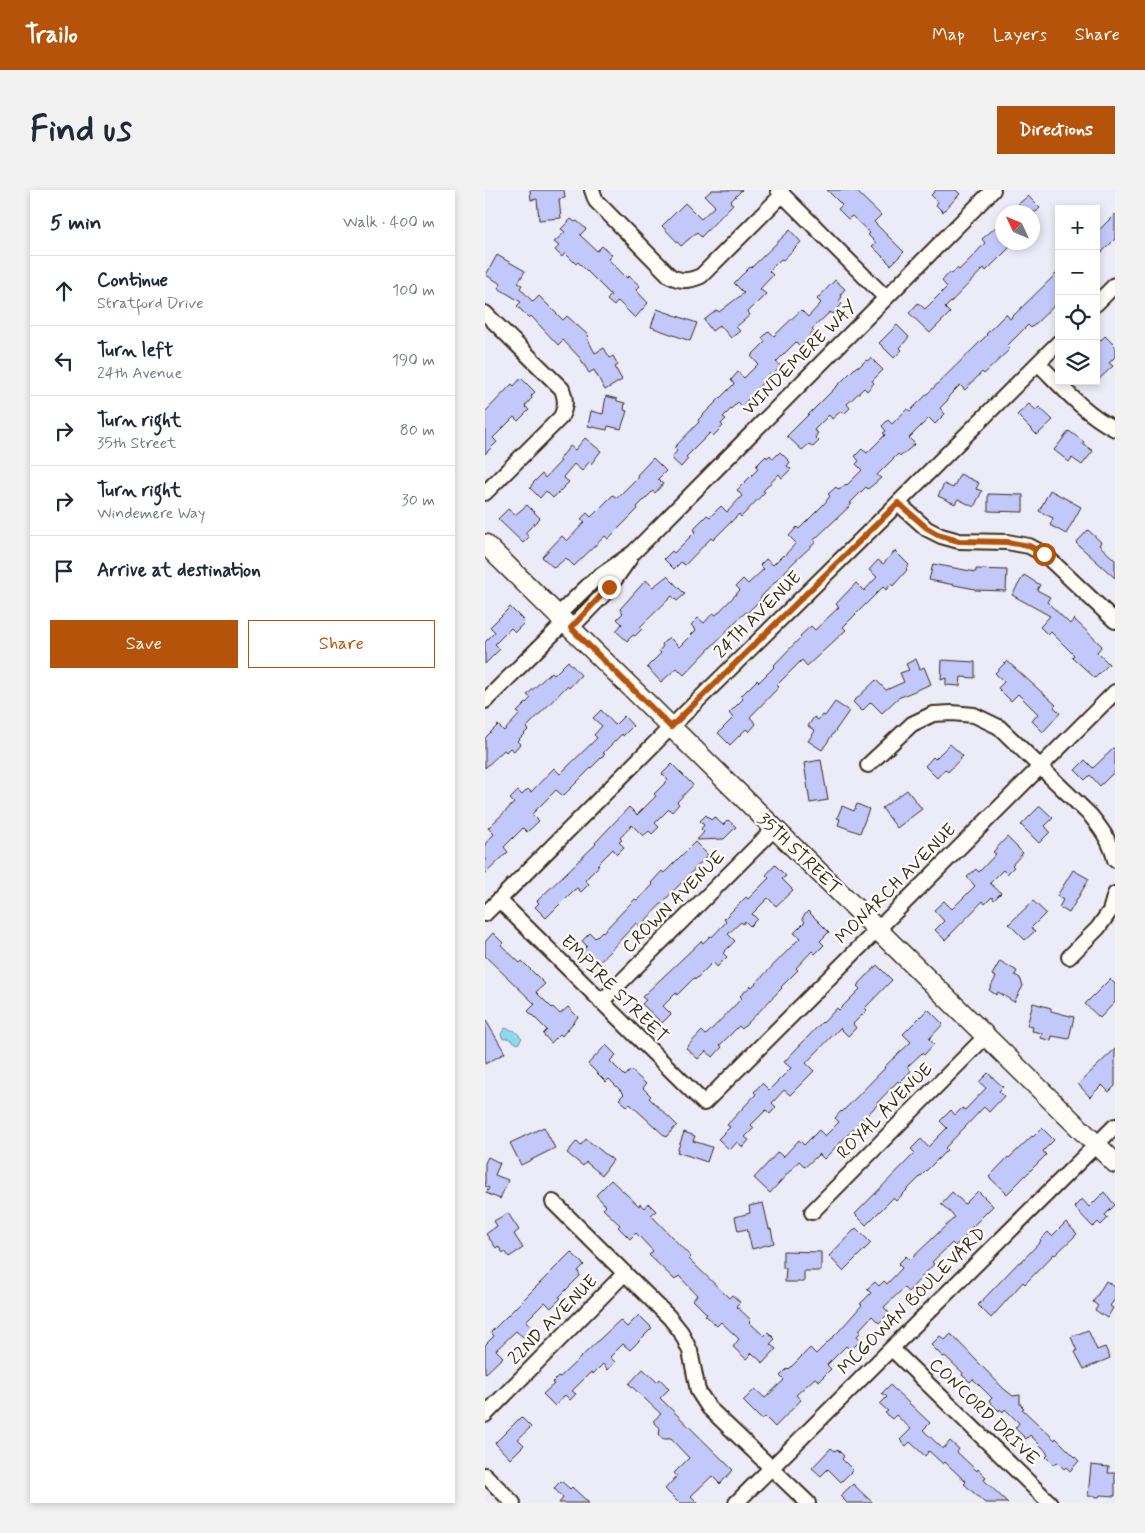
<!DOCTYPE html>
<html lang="en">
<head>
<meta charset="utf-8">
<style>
	body { margin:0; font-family:Mynerve,sans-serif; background:#f2f2f3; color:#1f2937 }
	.controls { position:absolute; right:15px; top:15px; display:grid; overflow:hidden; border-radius:0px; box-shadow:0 2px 8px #0003 }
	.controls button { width:45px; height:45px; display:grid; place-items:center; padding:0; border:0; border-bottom:1px solid #e0e1e3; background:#fff; color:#1f2937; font:25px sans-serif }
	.compass { position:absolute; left:510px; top:15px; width:45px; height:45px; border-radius:50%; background:#fff; box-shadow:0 2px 8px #0003; rotate:314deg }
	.stop { position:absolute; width:15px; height:15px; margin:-11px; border:4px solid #b45309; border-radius:50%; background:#fff }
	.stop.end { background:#b45309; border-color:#fff; box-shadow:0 1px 5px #0008 }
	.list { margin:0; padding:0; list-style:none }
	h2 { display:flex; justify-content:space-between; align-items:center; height:65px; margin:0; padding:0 20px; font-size:21px }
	h2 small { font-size:16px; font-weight:400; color:#747a83 }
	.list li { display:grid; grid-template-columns:32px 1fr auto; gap:15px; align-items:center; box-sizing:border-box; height:70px; padding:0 20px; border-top:1px solid #e0e1e3 }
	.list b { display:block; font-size:19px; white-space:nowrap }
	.list p { margin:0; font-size:16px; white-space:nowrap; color:#747a83 }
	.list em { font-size:16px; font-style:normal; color:#747a83 }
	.actions { display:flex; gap:10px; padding:15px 20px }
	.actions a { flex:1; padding:11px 0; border:1px solid #b45309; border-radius:0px; text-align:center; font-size:18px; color:#b45309 }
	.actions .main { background:#b45309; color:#fff }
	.icon { flex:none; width:28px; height:28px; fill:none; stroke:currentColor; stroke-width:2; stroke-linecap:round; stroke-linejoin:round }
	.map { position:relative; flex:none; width:630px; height:1313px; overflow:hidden; border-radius:0px }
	header { display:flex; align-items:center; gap:30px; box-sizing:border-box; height:70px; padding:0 25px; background:#b45309; color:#fff }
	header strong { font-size:24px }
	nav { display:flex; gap:28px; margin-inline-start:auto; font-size:18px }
	.intro { display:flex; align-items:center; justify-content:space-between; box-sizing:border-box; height:120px; padding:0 30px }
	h1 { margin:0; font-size:35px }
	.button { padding:12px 22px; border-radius:0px; background:#b45309; color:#fff; font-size:18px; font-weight:700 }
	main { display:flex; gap:30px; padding:0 30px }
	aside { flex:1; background:#fff; border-radius:0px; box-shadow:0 2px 8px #0003 }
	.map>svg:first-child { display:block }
	.water { fill:#90d9f2; stroke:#6e939d }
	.building { fill:#c3c8fa; stroke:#3b2a1e }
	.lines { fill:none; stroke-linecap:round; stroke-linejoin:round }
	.street-casing { stroke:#3b2a1e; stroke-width:18 }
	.secondary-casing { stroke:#3b2a1e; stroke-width:22 }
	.street { stroke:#fdfcf7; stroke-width:14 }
	.secondary { stroke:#fdfcf7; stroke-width:19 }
	.route { stroke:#b45309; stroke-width:6 }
	.labels { text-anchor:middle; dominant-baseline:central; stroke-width:4.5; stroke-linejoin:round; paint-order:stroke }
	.street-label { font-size:18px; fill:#3b2a1e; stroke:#fdfcf7 }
</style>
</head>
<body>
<header>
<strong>Trailo</strong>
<nav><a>Map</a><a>Layers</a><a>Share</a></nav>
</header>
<div class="intro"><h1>Find us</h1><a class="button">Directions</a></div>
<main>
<aside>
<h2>5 min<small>Walk · 400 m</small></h2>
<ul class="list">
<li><svg class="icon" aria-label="ahead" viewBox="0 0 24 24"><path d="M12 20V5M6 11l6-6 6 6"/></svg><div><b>Continue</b><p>Stratford Drive</p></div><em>100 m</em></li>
<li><svg class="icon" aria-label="left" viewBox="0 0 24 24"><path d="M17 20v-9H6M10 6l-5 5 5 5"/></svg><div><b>Turn left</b><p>24th Avenue</p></div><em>190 m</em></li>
<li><svg class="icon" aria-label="right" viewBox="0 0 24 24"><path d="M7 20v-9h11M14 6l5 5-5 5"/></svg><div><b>Turn right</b><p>35th Street</p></div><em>80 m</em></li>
<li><svg class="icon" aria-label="right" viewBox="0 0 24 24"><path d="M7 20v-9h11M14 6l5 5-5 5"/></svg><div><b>Turn right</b><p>Windemere Way</p></div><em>30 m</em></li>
<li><svg class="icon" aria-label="arrive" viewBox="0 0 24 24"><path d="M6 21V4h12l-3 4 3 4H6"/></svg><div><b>Arrive at destination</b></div></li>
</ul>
<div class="actions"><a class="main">Save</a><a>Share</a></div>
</aside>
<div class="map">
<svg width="630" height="1313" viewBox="0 0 630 1313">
	<rect width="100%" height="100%" fill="#ececf8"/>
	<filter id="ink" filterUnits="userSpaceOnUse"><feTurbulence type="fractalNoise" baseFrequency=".02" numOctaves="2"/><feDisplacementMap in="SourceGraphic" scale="10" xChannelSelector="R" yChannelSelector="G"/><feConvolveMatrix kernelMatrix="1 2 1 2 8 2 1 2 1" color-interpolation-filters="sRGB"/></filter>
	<g filter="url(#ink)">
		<!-- water -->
		<path class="water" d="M20 838 30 841 37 848 33 854 23 848 18 849 16 844Z"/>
		<!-- building -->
		<path class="building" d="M45 0H79L80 8 74 9 76 28 54 30 52 9 46 10Z
			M227 0H257L245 12 248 14 216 47 212 42 196 56 177 36 200 13 216 29 230 16 220 6Z
			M342 0H370L396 25 389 32 419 62 406 75 387 56 391 53 383 45 385 43 367 26 363 29 353 19 357 15Z
			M451 0H471L475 4 458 22 451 15 453 12 446 5Z
			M543 6 555 18 551 22H524Z
			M630 24V49L611 68V43Z
			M86 29 90 32 92 31 101 39 95 45 112 61 117 56 127 65 123 69 142 88 144 86 155 96 151 100 163 113 150 128 133 111 129 116 122 110 126 105 93 72 91 74 80 63 77 67 70 60 74 56 69 52 80 42 76 39Z
			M512 36 518 42V52H521L525 57 501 81 499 78 460 118 465 123 445 143 424 123 433 113 440 119 462 97 457 91 465 82 467 84 472 78 474 80 487 67 500 53 497 49Z
			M305 40 316 52 298 70 296 69 284 81 288 85 275 99 281 104 263 122 265 125 251 137 255 141 246 148 235 135 227 141 219 130 232 120 234 122 259 103 249 93 265 77 266 78Z
			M12 65 40 81 33 93 37 95 35 98 48 112 54 106 78 130 82 126 104 146 102 148 110 163 119 158 125 168 128 166 133 175 130 177 137 190 120 200 109 180 104 183 95 168 78 150 73 155 46 126 44 128 32 116 36 112 13 98 16 94 1 85Z
			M574 81V111L546 138 543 135 522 156 525 159 499 184 497 182 480 200 475 195 463 207 464 209 455 218 460 224 450 234 444 228 424 248 430 254 416 266 413 264 392 285 396 288 383 299 381 297 365 313 367 314 329 350 331 352 308 373 275 408 276 409 262 423 261 422 252 430 199 485 192 478 176 492 162 477 176 463 174 461 178 456 177 454 184 447 194 457 211 440 206 435 213 428 219 433 228 423 231 425 255 400 251 396 258 389 263 394 279 379 275 375 281 369 288 375 298 365 299 366 311 353 304 346 312 337 314 339 339 314 345 306 343 304 351 297 354 300 361 294 362 295 377 280 371 274 374 271 370 266 377 259 382 263 400 245 398 243 401 241 397 236 403 230 407 234 422 219 425 221 502 145 501 144 521 124 525 129Z
			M350 90 360 99 355 105 357 107 354 111 357 114 348 124 345 122 327 139 329 141 324 145 325 146 315 156 311 152 291 172 296 176 287 186 285 184 257 216 253 212 238 227 241 229 236 234 238 236 228 246 225 243 201 267 203 269 196 277 186 268 192 261 189 258 214 232 213 230 249 194 246 190 253 182 259 188 273 174 266 166 280 152 277 148 284 141 289 146 316 120 323 127 336 113 332 109Z
			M172 119 212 133 205 151 166 137Z
			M412 135 424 147 415 158 417 160 409 168 394 153Z
			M620 146 630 156V167L624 173 628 176 611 192V155Z
			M386 168 398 180 387 191 389 193 382 201 379 198 362 214 365 218 359 224 356 221 347 229 344 225 329 240 333 243 330 247 334 251 328 257 324 254 317 260 302 246 372 176 374 177 381 170 382 171Z
			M36 188 50 202 46 206 47 208 40 216 44 220 33 231 29 227 8 248 12 252 0 264V222L27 194 29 196Z
			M121 206 132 209V211L140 213 139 220 142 221 136 239 123 236 122 240 103 236 106 221 118 224Z
			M544 214 551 220 554 217 568 230 552 245 532 225Z
			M584 241 599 252 598 254 608 261 597 275 587 268 584 272 569 260Z
			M100 248 116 261 106 274 104 272 97 281 89 274 78 287 84 292 68 308 61 301 55 308 45 298 48 293 57 284 60 288 76 271 74 270 85 256 90 260Z
			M295 262 305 272 302 276 306 279 297 288 294 284 278 301 280 302 256 327 254 324 228 350 226 348 200 375 196 372 189 379 179 369 187 361 189 363 211 341 209 340 212 335 222 325 225 327 236 316 242 322 257 306 252 300 273 279 271 276 281 266 282 268 285 265 288 269Z
			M168 268 181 281 173 289 178 294 170 303 168 301 152 317 153 319 123 349 120 346 89 376 81 368 69 378 57 367 77 346 82 351 100 332 96 329 102 323 106 327 128 305 132 308 153 287 152 285Z
			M475 284 494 293 491 299 497 301 489 317 473 309 470 314 453 306 459 294 468 298Z
			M565 300 596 317 581 344 565 335 568 328 554 321Z
			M503 304 538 305V322L503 321Z
			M42 315 55 328 40 343 44 347 38 353 13 329 23 319 30 325Z
			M603 340 616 352 614 355 630 370V388L591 353Z
			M410 361 424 375 421 379 422 380 408 396 406 394 401 400 398 397 358 437 361 440 322 476 317 470 292 495 294 497 265 527 271 534 264 542 261 539 245 555 233 543 248 528 244 523 258 509 256 506 272 490 274 492 289 477 288 476 316 447 315 446 326 436 330 440 354 417 351 414 371 393 379 401 392 387 384 380 393 370 398 374Z
			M448 374 491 382V379L522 380 521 401 490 400V399L444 390Z
			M539 385 555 395 552 400 565 407 562 412 585 434 589 429 617 456 612 462 624 474 610 488 587 467 589 465 566 442 563 445 555 437 565 426 527 405Z
			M182 386 200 404 192 411 187 406 155 437 157 439 150 446 148 445 142 451 131 441 137 434 132 429 138 423 135 419 161 390 168 397Z
			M25 417 40 432 30 442 26 438 10 454 15 459 0 474V452L10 442 5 437Z
			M431 469 435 479 439 477 446 494 413 508 397 523 386 512 377 521 368 512 391 490 401 500 419 492 415 483 424 480 421 474Z
			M457 470 490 472V488L476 487 475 496 461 495V488L456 490Z
			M83 471 96 485 84 498 82 496 41 538 43 540 32 551 35 554 29 561 25 558 21 562 19 560 0 578V548L13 535 19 541 35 524 32 522 46 508 42 505 66 482 69 485Z
			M522 471 571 515 569 517 575 523 558 542 547 531 553 524 533 504 526 511 513 498 519 492 510 483Z
			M350 512 364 521 337 560 323 551 330 541 323 536 329 527 333 530 337 525 340 526Z
			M116 520 130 535 139 526 148 536 138 546 137 544 118 563 120 564 78 606 71 600 47 624 54 631 42 642 38 638 19 657 23 662 0 684V654L9 644 3 638 29 613 25 609 33 601 37 605 43 599 46 602 69 578 75 584 112 548 109 545 117 536 108 528Z
			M465 554 478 566 463 582 460 579 452 588 440 576 448 567 450 569Z
			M630 557V581L615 596 605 585 600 590 590 580 600 570 608 578Z
			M336 570 343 610 325 613 319 573Z
			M187 574 208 595 192 612 194 614 187 622 184 619 170 633 174 637 167 644 164 641 158 646 147 635 135 648 137 650 134 652 139 657 132 664 128 659 112 675 114 676 100 690 104 694 96 702 92 698 89 700 61 728 50 717 54 713 52 711 111 654 110 653 144 617 152 625 171 606 169 604 183 590 177 584Z
			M422 600 437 619 412 638 397 618Z
			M372 614 384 619 375 643 353 635 355 629 352 628 357 616 369 621Z
			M555 616 568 628 560 636 565 642 554 653 536 635Z
			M221 625 226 630 229 627 238 635 243 630 251 637 239 649 212 650 219 642 216 639 219 635 215 631Z
			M522 647 538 663 527 675 529 677 522 684 518 680 505 693 516 703 509 710 507 707 500 714 498 711 460 750 450 740 459 731 449 720 459 711 467 719 490 696 482 687 491 679 494 682 511 664 508 662Z
			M210 652 223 665 155 736 151 733 111 776 96 762 102 756 97 751 105 743 110 748 117 741 118 742 150 709 152 710 168 695 166 693 177 681 179 683Z
			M290 675 301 686 297 689 308 700 291 716 283 708 267 724 272 729 265 736 260 731 258 734 256 732 243 744 250 751 238 763 242 767 232 777 228 772 210 790 209 788 192 805 191 803 178 816 186 824 177 833 157 814 161 810 157 807 216 751 218 753 225 746 227 747 241 732 239 729 261 707 263 709 284 688 281 685Z
			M588 680 604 689 584 723 574 717 578 710 572 706Z
			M548 711 561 723 546 738 550 741 540 750 524 734Z
			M323 721 344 742 335 751 339 755 330 764 327 761 311 778 313 780 296 797 297 798 257 839 254 836 235 855 237 857 228 867 221 861 213 869 201 858 217 841 221 845 257 808 255 806 266 796 267 797 315 748 309 743 320 732 317 728Z
			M8 743 18 753 16 755 35 773 37 771 60 794 51 802 67 818 68 817 75 824 83 817 93 827 77 846 75 844 66 853 58 844 62 840 43 821 50 814 0 766V752Z
			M515 771 532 781 530 785 535 788 538 796 529 812 513 802 511 805 504 800 511 787 507 785Z
			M392 775 407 790 380 818 382 820 368 834 371 838 363 846 355 838 321 873 329 881 305 905 299 900 287 913 291 917 285 924 281 920 266 935 269 938 260 947 264 950 258 957 252 952 245 960 233 949 245 937 242 935 271 904 269 902 277 893 284 900 306 878 299 872 337 832 338 833 352 818 354 820 375 799 372 796Z
			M625 789 630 794V812L615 828 600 814Z
			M548 813 566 818V821L589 827 584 849 567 846 566 851 556 848 557 843 547 841 548 837 542 836Z
			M443 819 458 834 444 849 449 854 439 865 437 863 422 877 426 881 414 893 413 891 392 913 393 914 339 969 334 964 320 977 314 971 285 1003 269 988 293 962 298 967 314 950 319 955 334 940 340 946 354 932 350 928 356 921 357 922 400 878 399 877 426 852 418 844Z
			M0 829 20 863 0 874Z
			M121 855 131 865 125 871 140 886 146 880 161 894 158 898 166 906 164 908 192 935 181 947 145 914 142 916 134 909 139 904 124 889 121 892 103 874Z
			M630 859V896L624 902 617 895 605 907 593 894Z
			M503 883 518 897 514 901 519 906 504 922 499 917 460 958 462 960 411 1011 408 1008 381 1035 370 1024 430 963 426 959 436 949 443 957 462 938 455 931 466 920 470 925 477 918 480 920 501 898 494 892Z
			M59 937 70 958 36 975 25 953Z
			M557 938 569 950 558 961 561 965 522 1004 504 987 523 967 524 968 547 946 548 947Z
			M199 942 210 946 208 951 227 957 222 972 192 962Z
			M101 949 128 970 117 985 101 972 98 976 82 963 92 951 96 955Z
			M3 967 15 973 10 985 23 990 15 1009 1 1003 4 998 0 996V973Z
			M126 990 154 1016 155 1014 159 1018 163 1013 171 1021 166 1025 206 1067 204 1069 244 1108 247 1105 255 1112 251 1116 266 1130 264 1132 279 1146 283 1142 290 1149 285 1154 291 1159 278 1173 267 1163 261 1169 248 1157 254 1149 236 1132 232 1136 220 1125 222 1124 208 1110 212 1105 194 1086 190 1090 164 1065 168 1061 151 1043 145 1049 133 1037 135 1035 118 1019 121 1016 111 1005Z
			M493 1001 508 1016 481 1043 482 1045 470 1056 467 1053 447 1072 449 1074 423 1102 419 1098 399 1117 404 1123 394 1133 387 1126 374 1140 376 1142 372 1146 376 1150 366 1160 361 1156 342 1175 346 1179 334 1191 330 1188 311 1205 316 1210 290 1237 280 1227 277 1230 258 1211 270 1199 280 1208 299 1190 295 1186 302 1179 303 1180 325 1158 331 1164 354 1141 377 1115 375 1114 386 1103 382 1099 390 1092 394 1096 399 1091 402 1094 417 1078 413 1074 421 1066 425 1070 470 1027 456 1014 467 1002 480 1014Z
			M619 1002 630 1015 620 1025 623 1028 616 1035 613 1032 608 1037 589 1017 597 1009 604 1017Z
			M278 1013 284 1039H286L289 1053 267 1059 262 1039 253 1041 250 1027 265 1023 264 1016Z
			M23 1023 34 1040 29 1044 38 1058 24 1067 20 1061 18 1063 13 1056 11 1058 1 1044 12 1036 9 1031Z
			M581 1032 592 1044 570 1065 569 1064 540 1094 538 1092 506 1128 493 1115 534 1072 535 1073 556 1051 555 1050 563 1042 567 1046Z
			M371 1038 386 1053 358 1081 344 1066Z
			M298 1061 336 1062V1081H319V1092H300L301 1078H298Z
			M86 1062 99 1075 93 1081 95 1086 74 1107 76 1108 66 1118 60 1112 41 1131 47 1138 38 1147 31 1141 11 1160 18 1167 0 1184V1155L9 1146 6 1142Z
			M621 1091 630 1097V1109L625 1116 628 1118 622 1128 610 1120 613 1116 608 1112Z
			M154 1125 167 1138 145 1160 138 1154 125 1167 130 1172 123 1180 118 1174 108 1184 106 1182 87 1201 91 1204 85 1210 80 1205 70 1216 58 1204 69 1194 67 1193 73 1187 74 1188 135 1130 142 1137Z
			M603 1140 612 1160 620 1157 625 1168 599 1179 590 1162 592 1161 586 1147Z
			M466 1144 519 1199 528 1206 535 1205V1214L539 1218 537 1219 570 1250 571 1248 594 1271 585 1281 581 1277 579 1279 572 1272 569 1275 561 1267 563 1265 560 1260 545 1245 541 1249 530 1238 534 1233 520 1219 518 1222 515 1219 514 1221 504 1211 507 1208 488 1189 485 1192 477 1185 478 1183 460 1166 458 1167 446 1155 455 1146 460 1150Z
			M158 1179 172 1192 175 1189 184 1199 175 1208 248 1280 235 1294 227 1286 206 1306 213 1313H194L180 1299 192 1286 189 1283 204 1268 186 1249H178L174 1246 175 1238 168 1231 176 1224 144 1194Z
			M405 1195 445 1233 438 1240 458 1259 465 1251 474 1259 472 1262 492 1281 493 1279 501 1287 499 1290 523 1313H500L479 1294 481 1292 460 1272 458 1274 444 1261 440 1266 425 1252 421 1256 415 1250 426 1239 411 1225 407 1229 400 1223 403 1221 395 1214 402 1207 397 1203Z
			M36 1227 46 1237 33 1249 39 1255 25 1269 10 1253Z
			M346 1258 350 1261 352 1259 359 1266 357 1269 368 1280 356 1292 343 1279 336 1286 327 1278Z
			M606 1275 624 1277 623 1283H630V1306L615 1305 614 1307 603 1306Z
			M76 1291 85 1299 87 1297 104 1313H74L78 1308 69 1298Z
			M368 1294 388 1313H362L355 1306Z"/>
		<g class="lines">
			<!-- street casing -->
			<g class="street-casing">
				<path id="street" d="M107 0 111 11 185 86C197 92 204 91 216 86L298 4
					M293 0 401 108
					M611 114 630 95
					M0 123 77 199C81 210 81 216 76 227L0 303
					M553 173C577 197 599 223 630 239
					M413 313 442 339 456 346 474 351 522 352 544 356 559 364 630 431
					M73 425 109 390 148 363 508 0
					M86 438 121 402 145 368
					M0 511 80 432
					M383 575 427 534 448 524 467 523 489 525 514 537 606 626C617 640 626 652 630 670
					M14 710 219 913 630 502
					M0 724 186 537 404 322 574 152
					M584 767 613 738 625 721 630 704
					M116 812 289 639
					M68 1012 184 1127 196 1142 205 1161 213 1201 224 1218 323 1313
					M327 1022 501 846
					M407 1159 565 1313
					M0 1225 140 1083
					M0 1285 28 1313
					M251 1313 630 936"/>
			</g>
			<!-- secondary casing -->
			<g class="secondary-casing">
				<path id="secondary" d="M0 354 630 973"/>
			</g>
			<!-- street -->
			<use href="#street" class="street"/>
			<!-- secondary -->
			<use href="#secondary" class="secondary"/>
		</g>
	</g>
	<g class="lines" filter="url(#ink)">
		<!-- route -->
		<path class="route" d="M124 397 86 438 186 537 413 313 442 338 456 346 474 351 522 352 544 356 559 364"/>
	</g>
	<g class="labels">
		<!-- street labels -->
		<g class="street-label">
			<text transform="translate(315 168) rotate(-45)">WINDEMERE WAY</text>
			<text transform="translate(273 425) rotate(-45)">24TH AVENUE</text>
			<text transform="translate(314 664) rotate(44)">35TH STREET</text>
			<text transform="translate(411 694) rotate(-45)">MONARCH AVENUE</text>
			<text transform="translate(189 712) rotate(-45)">CROWN AVENUE</text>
			<text transform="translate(129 799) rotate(45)">EMPIRE STREET</text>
			<text transform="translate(400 921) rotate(-45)">ROYAL AVENUE</text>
			<text transform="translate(427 1111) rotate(-45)">MCGOWAN BOULEVARD</text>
			<text transform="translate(68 1130) rotate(-45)">22ND AVENUE</text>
			<text transform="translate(499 1222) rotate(44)">CONCORD DRIVE</text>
		</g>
	</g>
</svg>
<div class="controls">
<button>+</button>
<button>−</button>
<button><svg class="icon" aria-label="locate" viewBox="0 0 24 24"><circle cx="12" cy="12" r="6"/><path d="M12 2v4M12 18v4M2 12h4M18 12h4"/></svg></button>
<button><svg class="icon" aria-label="layers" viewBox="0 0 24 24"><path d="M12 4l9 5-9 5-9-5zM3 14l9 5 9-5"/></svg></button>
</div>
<svg class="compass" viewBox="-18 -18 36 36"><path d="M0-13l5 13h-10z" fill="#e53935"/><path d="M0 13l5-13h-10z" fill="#747a83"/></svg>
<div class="stop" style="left:559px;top:364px"></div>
<div class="stop end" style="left:124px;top:397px"></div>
</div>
</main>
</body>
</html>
